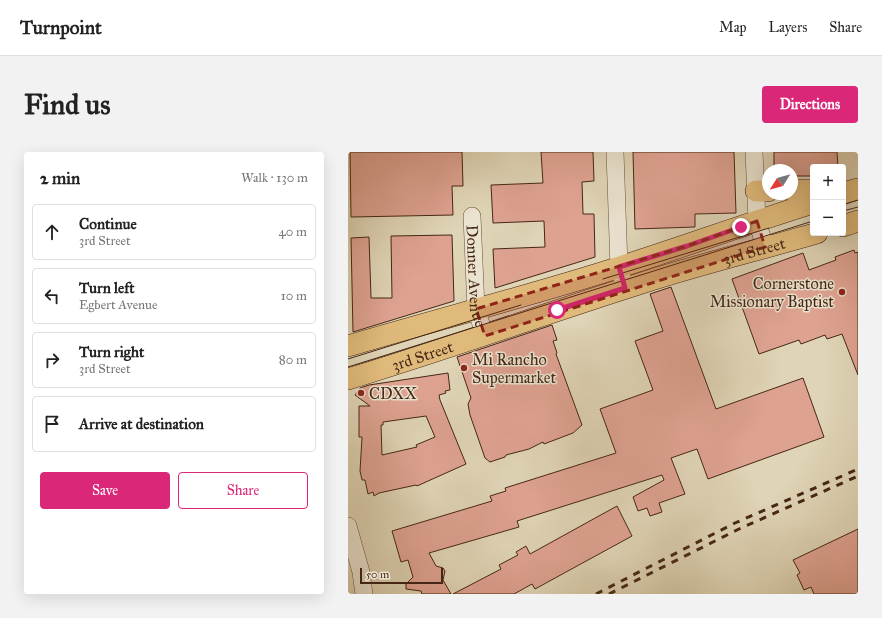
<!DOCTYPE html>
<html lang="en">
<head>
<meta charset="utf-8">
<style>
	body { margin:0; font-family:"IM FELL Great Primer",serif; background:#f2f2f2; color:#222 }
	.controls { position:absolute; right:12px; top:12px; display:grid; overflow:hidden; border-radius:4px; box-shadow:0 4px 16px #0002 }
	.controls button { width:36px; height:36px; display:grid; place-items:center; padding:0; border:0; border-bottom:1px solid #e0e0e0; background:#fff; color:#222; font:20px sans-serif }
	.compass { position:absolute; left:414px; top:12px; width:36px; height:36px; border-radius:50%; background:#fff; box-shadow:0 4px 16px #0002; rotate:233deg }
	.scale { position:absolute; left:12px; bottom:10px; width:83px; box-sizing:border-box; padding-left:4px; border:2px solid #462715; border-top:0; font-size:11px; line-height:14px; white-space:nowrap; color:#462715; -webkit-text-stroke:3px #eae3d0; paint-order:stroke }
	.stop { position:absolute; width:12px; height:12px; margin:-9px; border:3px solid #db2777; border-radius:50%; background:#fff }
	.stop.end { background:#db2777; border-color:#fff; box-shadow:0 1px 4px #0008 }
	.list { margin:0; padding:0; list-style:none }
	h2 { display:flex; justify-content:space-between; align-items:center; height:52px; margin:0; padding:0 16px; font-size:17px }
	h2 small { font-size:13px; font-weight:400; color:#767676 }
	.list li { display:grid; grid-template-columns:26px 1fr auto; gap:12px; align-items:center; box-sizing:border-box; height:56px; margin:0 8px 8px; padding:0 8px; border:1px solid #e0e0e0; border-radius:4px }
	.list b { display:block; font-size:15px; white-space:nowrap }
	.list p { margin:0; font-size:13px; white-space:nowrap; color:#767676 }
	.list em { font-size:13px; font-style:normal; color:#767676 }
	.actions { display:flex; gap:8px; padding:12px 16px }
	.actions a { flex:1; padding:9px 0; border:1px solid #db2777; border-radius:4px; text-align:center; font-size:14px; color:#db2777 }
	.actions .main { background:#db2777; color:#fff }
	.icon { flex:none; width:22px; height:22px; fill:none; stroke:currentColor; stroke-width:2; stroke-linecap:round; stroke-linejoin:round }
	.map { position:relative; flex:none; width:510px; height:442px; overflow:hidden; border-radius:4px }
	header { display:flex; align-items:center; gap:24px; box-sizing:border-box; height:56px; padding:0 20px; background:#fff; border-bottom:1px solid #e0e0e0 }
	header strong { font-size:19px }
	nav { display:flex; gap:22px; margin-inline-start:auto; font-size:14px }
	.intro { display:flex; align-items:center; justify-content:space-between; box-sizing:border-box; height:96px; padding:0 24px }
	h1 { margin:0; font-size:28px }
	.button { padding:10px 18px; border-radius:4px; background:#db2777; color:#fff; font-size:14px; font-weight:700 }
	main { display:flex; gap:24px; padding:0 24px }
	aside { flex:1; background:#fff; border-radius:4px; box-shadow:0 4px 16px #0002 }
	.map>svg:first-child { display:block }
	.building { fill:#dea291; stroke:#462715; fill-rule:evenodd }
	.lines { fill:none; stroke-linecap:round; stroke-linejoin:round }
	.minor-casing { stroke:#6c523d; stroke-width:18 }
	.major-casing { stroke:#462715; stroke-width:22 }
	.minor { stroke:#eae3d0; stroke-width:17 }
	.major { stroke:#e0ba7b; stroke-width:21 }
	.tram { stroke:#462715; stroke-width:1 }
	.rail { stroke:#462715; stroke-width:3; stroke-dasharray:7 7; stroke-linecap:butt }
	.route { stroke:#db2777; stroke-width:5 }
	.marked { fill:#8f2418; fill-opacity:0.2; stroke:#8f2418; stroke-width:3; stroke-dasharray:8 5; stroke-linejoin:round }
	.poi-dot { fill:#8f2418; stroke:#eae3d0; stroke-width:1.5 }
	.labels { text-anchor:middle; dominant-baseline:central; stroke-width:3; stroke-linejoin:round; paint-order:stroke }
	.street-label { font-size:16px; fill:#462715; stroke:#eae3d0 }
	.poi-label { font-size:16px; fill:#462715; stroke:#eae3d0; text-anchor:start }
</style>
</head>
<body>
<header>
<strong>Turnpoint</strong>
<nav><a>Map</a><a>Layers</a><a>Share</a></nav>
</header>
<div class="intro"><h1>Find us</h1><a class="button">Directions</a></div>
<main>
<aside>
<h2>2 min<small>Walk · 130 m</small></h2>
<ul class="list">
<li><svg class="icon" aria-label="ahead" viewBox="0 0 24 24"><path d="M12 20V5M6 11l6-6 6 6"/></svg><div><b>Continue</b><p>3rd Street</p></div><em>40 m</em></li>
<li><svg class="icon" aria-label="left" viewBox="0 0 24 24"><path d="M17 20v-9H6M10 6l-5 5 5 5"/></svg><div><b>Turn left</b><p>Egbert Avenue</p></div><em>10 m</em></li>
<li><svg class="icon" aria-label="right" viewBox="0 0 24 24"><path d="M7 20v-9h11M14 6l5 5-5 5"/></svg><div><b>Turn right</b><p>3rd Street</p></div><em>80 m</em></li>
<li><svg class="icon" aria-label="arrive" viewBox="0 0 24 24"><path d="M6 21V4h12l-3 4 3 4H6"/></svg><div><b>Arrive at destination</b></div></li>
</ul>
<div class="actions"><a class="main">Save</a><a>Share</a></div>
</aside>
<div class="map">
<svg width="510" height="442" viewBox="0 0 510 442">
	<rect width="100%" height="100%" fill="#dfd4b6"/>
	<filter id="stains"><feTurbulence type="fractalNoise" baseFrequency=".005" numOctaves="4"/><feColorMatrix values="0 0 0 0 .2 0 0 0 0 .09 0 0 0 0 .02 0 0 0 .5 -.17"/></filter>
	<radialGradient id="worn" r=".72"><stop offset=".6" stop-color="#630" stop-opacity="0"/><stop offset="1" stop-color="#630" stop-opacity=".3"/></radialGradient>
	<!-- building -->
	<path class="building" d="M2 0H114L115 34H104L105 63 3 65Z
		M193 0H245L246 29 234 30 235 62H246L247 105 147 136 145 97 197 95 196 69 145 71 143 33 195 31Z
		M285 0H386L388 61 347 62V75L287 77Z
		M426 0H489L490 15H465V24H444V18H426Z
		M104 83 106 149 5 180 3 86 21 85 23 146H44L43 84Z
		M506 98 507 101 510 100V223L494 182 479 187 477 183 453 192 451 188 411 202 384 127 455 101 461 118 488 108 487 105Z
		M323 135 368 257 455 226 476 285 360 327 349 297 323 306 337 342 311 351 314 360 302 364 299 356 290 359 285 345 316 328 314 323 169 369 171 375 81 401 88 414 95 416 97 419 95 428 103 442H74L73 439 58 437V432L65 425 60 408 53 410 44 379 144 349 142 344 158 339 157 336 268 301 252 257 305 238 287 189 315 179 302 142Z
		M204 173 209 188 205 189 209 201 208 202 234 273 225 281 196 292 195 290 181 297 158 303 157 305 142 310 137 306 122 263 120 252 123 246 109 205Z
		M100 221 102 238 97 239 98 241 91 243 92 248 118 312 69 334 68 333 31 341 26 344 25 340 20 342 17 328H14L12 319 14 285H11V254H22L7 243 12 236 21 233ZM78 264 87 285 68 293 69 295 34 303 33 273H35V270Z
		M269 354 284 384 187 437 184 432 166 442H105L153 417 151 413 170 403 168 400 178 394 182 402Z
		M510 377V442H466L463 435 456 438 449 423 452 421 445 408Z"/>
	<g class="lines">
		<!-- minor casing -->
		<g class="minor-casing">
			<g id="minor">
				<path d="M267 0 271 115 277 137"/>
				<path d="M406 0 409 69 417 95"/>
				<path id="s1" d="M124 64 128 157 137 184"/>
				<path d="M0 374 13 420 16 442"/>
			</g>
		</g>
		<!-- major casing -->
		<g class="major-casing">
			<g id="major">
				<path d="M444 38H465"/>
				<path d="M408 39H420"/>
				<path d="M495 41 510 37"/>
				<path d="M495 74 510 69"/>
				<path d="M0 194C84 169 169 147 253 121 324 99 394 73 465 51"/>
				<path id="s2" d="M0 227C99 197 196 162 294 131 352 112 411 98 469 81"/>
			</g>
		</g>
		<!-- minor -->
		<use href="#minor" class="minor"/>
		<!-- major -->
		<use href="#major" class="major"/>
		<!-- tram -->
		<path class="tram" d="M495 53 510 48
			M495 59 510 55
			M255 127 421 76
			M0 207 173 153
			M0 215 465 69"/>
		<!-- rail -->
		<path class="rail" d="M248 442 387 371 510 317
			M261 442 391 377 510 324"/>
	</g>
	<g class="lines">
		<!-- route -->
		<path class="route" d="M209 158 277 136 271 115 339 94 393 75"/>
	</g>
	<!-- marked area -->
	<path class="marked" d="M409 69 417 95 137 184 128 157 339 94Z"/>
	<!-- markers -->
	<g class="poi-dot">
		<circle cx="494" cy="140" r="4"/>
		<circle cx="116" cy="216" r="4"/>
		<circle cx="13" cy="241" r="4"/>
	</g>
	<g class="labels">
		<!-- street labels -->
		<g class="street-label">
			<text stroke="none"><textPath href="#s2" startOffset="426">3rd Street</textPath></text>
			<text stroke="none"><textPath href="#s1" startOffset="60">Donner Avenue</textPath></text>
			<text stroke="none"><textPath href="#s2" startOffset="78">3rd Street</textPath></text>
		</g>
		<!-- poi labels -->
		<g class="poi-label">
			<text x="486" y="131" text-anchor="end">Cornerstone<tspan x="486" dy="18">Missionary Baptist</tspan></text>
			<text x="124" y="207">Mi Rancho<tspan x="124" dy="18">Supermarket</tspan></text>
			<text x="21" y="241">CDXX</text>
		</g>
	</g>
	<rect width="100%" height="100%" filter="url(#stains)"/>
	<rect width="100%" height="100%" fill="url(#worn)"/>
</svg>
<div class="controls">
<button>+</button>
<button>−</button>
</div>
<svg class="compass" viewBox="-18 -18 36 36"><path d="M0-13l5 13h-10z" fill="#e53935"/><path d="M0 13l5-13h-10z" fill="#767676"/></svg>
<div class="scale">50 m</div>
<div class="stop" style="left:209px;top:158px"></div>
<div class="stop end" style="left:393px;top:75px"></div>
</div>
</main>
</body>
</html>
